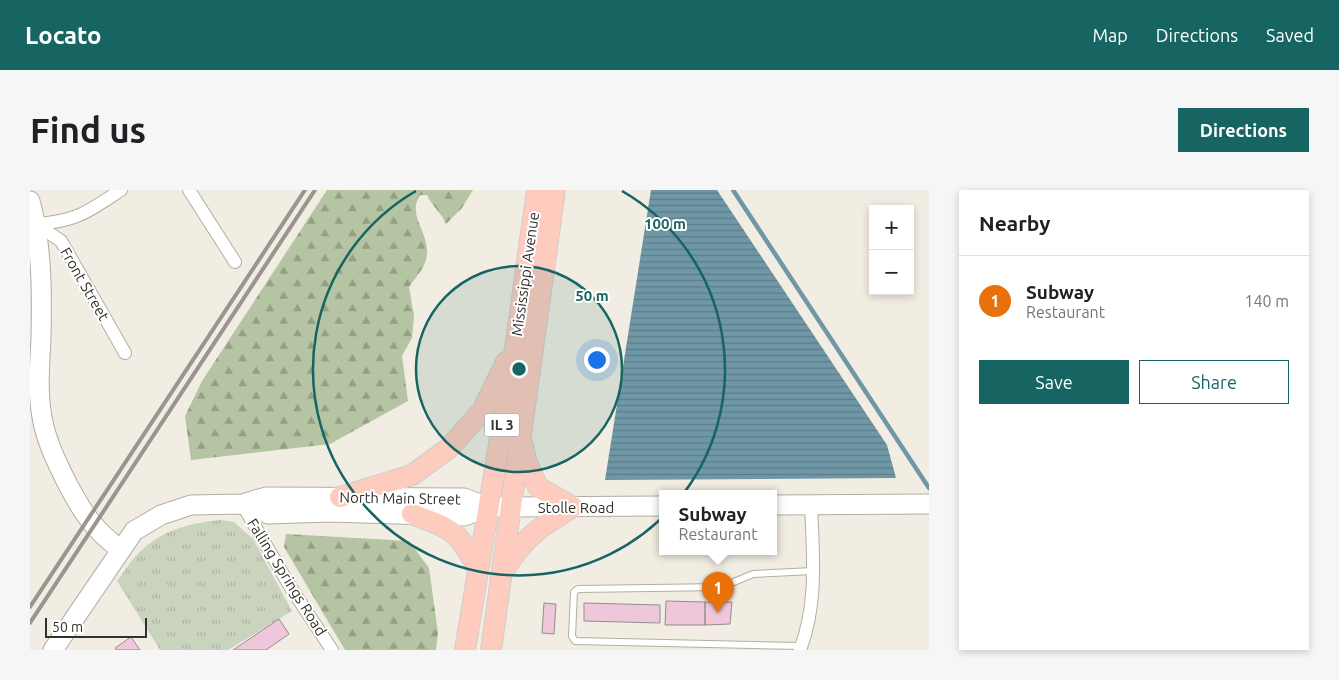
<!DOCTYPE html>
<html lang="en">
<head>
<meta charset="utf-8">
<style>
	body { margin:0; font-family:Ubuntu,sans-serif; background:#f6f6f6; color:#202124 }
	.controls { position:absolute; right:15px; top:15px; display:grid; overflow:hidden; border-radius:0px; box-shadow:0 2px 8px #0003 }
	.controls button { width:45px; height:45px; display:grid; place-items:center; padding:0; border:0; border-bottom:1px solid #e0e0e0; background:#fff; color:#202124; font:25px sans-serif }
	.scale { position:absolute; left:15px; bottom:12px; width:102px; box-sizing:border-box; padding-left:5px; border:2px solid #33312d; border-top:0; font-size:14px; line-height:18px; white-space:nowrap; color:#33312d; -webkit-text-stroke:4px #fff; paint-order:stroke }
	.you { position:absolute; left:566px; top:169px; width:18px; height:18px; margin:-12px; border:4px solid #fff; border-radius:50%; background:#1a73e8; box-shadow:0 0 0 8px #1a73e833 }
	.badge { display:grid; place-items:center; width:32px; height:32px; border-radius:50%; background:#176562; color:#fff; font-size:16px; font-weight:700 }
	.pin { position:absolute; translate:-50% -41px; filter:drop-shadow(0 1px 2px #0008) }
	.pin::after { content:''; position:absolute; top:26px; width:18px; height:15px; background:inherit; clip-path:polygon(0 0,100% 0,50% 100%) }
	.popup { position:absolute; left:629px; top:300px; width:118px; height:65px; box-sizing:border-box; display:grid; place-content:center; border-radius:0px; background:#fff; filter:drop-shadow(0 1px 4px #0005); font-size:16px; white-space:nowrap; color:#757577 }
	.popup b { font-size:19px; color:#202124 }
	.popup::after { content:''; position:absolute; left:50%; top:100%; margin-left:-10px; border:10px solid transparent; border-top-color:#fff }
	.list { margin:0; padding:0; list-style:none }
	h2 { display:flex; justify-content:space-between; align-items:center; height:65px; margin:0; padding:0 20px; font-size:21px }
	h2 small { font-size:16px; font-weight:400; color:#757577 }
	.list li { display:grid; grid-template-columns:32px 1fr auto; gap:15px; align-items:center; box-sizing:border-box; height:90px; padding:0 20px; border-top:1px solid #e0e0e0 }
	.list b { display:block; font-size:19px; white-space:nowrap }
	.list p { margin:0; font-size:16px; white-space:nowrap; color:#757577 }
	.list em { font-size:16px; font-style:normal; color:#757577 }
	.actions { display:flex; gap:10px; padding:15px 20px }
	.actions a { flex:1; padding:11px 0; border:1px solid #176562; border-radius:0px; text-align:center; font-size:18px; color:#176562 }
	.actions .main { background:#176562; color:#fff }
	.map { position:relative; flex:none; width:899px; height:460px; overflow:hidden; border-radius:0px }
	header { display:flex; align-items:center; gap:30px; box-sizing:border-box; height:70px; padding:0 25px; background:#176562; color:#fff }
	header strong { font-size:24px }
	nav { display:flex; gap:28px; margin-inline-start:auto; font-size:18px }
	.intro { display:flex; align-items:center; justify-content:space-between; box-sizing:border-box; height:120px; padding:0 30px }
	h1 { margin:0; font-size:35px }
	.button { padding:12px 22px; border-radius:0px; background:#176562; color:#fff; font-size:18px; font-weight:700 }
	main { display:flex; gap:30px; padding:0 30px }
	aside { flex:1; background:#fff; border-radius:0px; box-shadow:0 2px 8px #0003 }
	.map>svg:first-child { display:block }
	.grass { fill:url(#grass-tufts) }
	.forest { fill:url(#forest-firs) }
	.water { fill:url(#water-rules) }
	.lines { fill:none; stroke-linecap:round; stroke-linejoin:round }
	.stream { stroke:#6f97a6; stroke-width:4.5 }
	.building { fill:#eec8da; stroke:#978c91 }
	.lane-casing { stroke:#b3aea4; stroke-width:8 }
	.street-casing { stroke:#b3aea4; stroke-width:14 }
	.secondary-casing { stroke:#b3aea4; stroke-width:21 }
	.primary-casing { stroke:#cececd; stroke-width:22 }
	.lane { stroke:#fff; stroke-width:6 }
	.street { stroke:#fff; stroke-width:12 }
	.secondary { stroke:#fff; stroke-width:19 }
	.primary { stroke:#feccbf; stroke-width:20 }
	.rail { stroke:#9a968f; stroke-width:4 }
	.ring { fill:none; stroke:#176562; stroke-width:2.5 }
	.labels { text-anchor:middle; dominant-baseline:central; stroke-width:4; stroke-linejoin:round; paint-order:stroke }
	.shield { fill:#fff; stroke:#706f6c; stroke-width:1 }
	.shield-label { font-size:14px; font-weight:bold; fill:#33312d }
	.street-label { font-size:15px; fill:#33312d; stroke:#fff }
	.centre { fill:#176562; stroke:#fff; stroke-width:2.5 }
	.ring-label { font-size:15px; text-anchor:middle; font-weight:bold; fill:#176562; stroke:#fff; stroke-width:4; stroke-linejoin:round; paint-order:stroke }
</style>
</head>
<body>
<header>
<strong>Locato</strong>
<nav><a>Map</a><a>Directions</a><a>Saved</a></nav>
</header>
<div class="intro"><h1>Find us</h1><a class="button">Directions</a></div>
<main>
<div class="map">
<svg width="899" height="460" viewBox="0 0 899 460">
	<defs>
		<pattern id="grass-tufts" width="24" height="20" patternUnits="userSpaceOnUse" patternTransform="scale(1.25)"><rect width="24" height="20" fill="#c9d3be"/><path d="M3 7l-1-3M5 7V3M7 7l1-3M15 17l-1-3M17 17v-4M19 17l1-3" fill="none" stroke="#adb6a4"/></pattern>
		<pattern id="forest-firs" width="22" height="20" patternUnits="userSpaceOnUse" patternTransform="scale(1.25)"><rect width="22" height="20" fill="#b5c4a2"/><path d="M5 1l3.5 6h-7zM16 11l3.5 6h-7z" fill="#94a084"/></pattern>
		<pattern id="water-rules" width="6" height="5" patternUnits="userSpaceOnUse" patternTransform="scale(1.25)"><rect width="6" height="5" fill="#6f97a6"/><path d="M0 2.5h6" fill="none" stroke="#5c7c88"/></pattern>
	</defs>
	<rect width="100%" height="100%" fill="#f2ede2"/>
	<!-- grass -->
	<path class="grass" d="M191 330 204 332 223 349 262 421 198 460H130L87 391C95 381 102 368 112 360 134 339 162 333 191 330Z"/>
	<!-- forest -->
	<path class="forest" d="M297 0H443L432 18 416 34C411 22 401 15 397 5H390C377 25 398 41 397 63 397 76 386 87 379 97L384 126 382 148 372 166 378 211 300 254 161 270 155 226 172 191Z
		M256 344 379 351 399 378 408 443 406 460H315L254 357Z"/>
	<!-- water -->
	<path class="water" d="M621 0H687L857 255 866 288 575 290Z"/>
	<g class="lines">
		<!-- stream -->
		<path class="stream" d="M703 0 899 298"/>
	</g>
	<!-- building -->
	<path class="building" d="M636 411 675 412V435H635Z
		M675 412H702L700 434 675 435Z
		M514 413 526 414 524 444 512 443Z
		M554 413 630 415V433L554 431Z
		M249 429 259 444 236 460H203Z
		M101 447 110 460H86L85 458Z"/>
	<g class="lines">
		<!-- lane casing -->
		<g class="lane-casing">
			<path id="lane" d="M771 456 545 451 542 446 544 402 548 399 692 397 723 384 783 381"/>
		</g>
		<!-- street casing -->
		<g class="street-casing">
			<path id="street" d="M159 0 205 72
				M6 34 31 51 95 163
				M6 34C46 32 59 21 91 0
				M212 314 261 398 302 460
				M770 460C788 413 783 364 781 315"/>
		</g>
		<!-- secondary casing -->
		<g class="secondary-casing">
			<path id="secondary" d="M0 11C12 54 12 102 11 147 10 173 7 201 12 227 16 251 27 273 38 295 53 323 64 340 90 359
				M212 314 238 324 299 322 434 326 458 317
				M743 315 899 314
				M23 460 104 341 131 325 161 315 212 314 236 307 434 308 458 317 633 316"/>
		</g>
		<!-- primary casing -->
		<g class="primary-casing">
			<path id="primary" d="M310 307 382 285 419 258 452 221 476 172
				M382 324C423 340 427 339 448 379
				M476 377C496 345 512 336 543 317L508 297 496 271 493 256
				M435 460 486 152 507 0
				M461 460 525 0"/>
		</g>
		<!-- lane -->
		<use href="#lane" class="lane"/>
		<!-- street -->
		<use href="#street" class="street"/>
		<!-- secondary -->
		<use href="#secondary" class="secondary"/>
		<!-- primary -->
		<use href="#primary" class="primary"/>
		<!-- rail -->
		<path class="rail" d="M0 417 275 0
			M0 433 285 0"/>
	</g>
	<!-- distance rings -->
	<circle cx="489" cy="179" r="103" fill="#176562" fill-opacity=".12"/>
	<g class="ring">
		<circle cx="489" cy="179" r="103"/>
		<path d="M592 1A206 206 0 1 1 386 1"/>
	</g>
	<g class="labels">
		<!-- shield labels -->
		<rect class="shield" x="454.5" y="223.5" width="35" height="23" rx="4"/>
		<g class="shield-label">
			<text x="472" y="235">IL 3</text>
		</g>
		<!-- street labels -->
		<g class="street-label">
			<text transform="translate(495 84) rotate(-82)">Mississippi Avenue</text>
			<text transform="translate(55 94) rotate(60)">Front Street</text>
			<text transform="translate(370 308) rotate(1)">North Main Street</text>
			<text x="546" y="317">Stolle Road</text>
			<text transform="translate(257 387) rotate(58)">Falling Springs Road</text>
		</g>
	</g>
	<circle cx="489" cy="179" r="8" class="centre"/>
	<g class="ring-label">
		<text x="635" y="39">100 m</text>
		<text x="562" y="111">50 m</text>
	</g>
</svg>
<div class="controls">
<button>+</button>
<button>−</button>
</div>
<div class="scale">50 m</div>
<div class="you"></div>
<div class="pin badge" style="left:688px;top:423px;background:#e8710a">1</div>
<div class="popup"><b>Subway</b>Restaurant</div>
</div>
<aside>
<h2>Nearby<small></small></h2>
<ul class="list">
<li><span class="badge" style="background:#e8710a">1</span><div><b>Subway</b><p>Restaurant</p></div><em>140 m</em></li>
</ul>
<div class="actions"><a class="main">Save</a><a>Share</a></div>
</aside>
</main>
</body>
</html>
